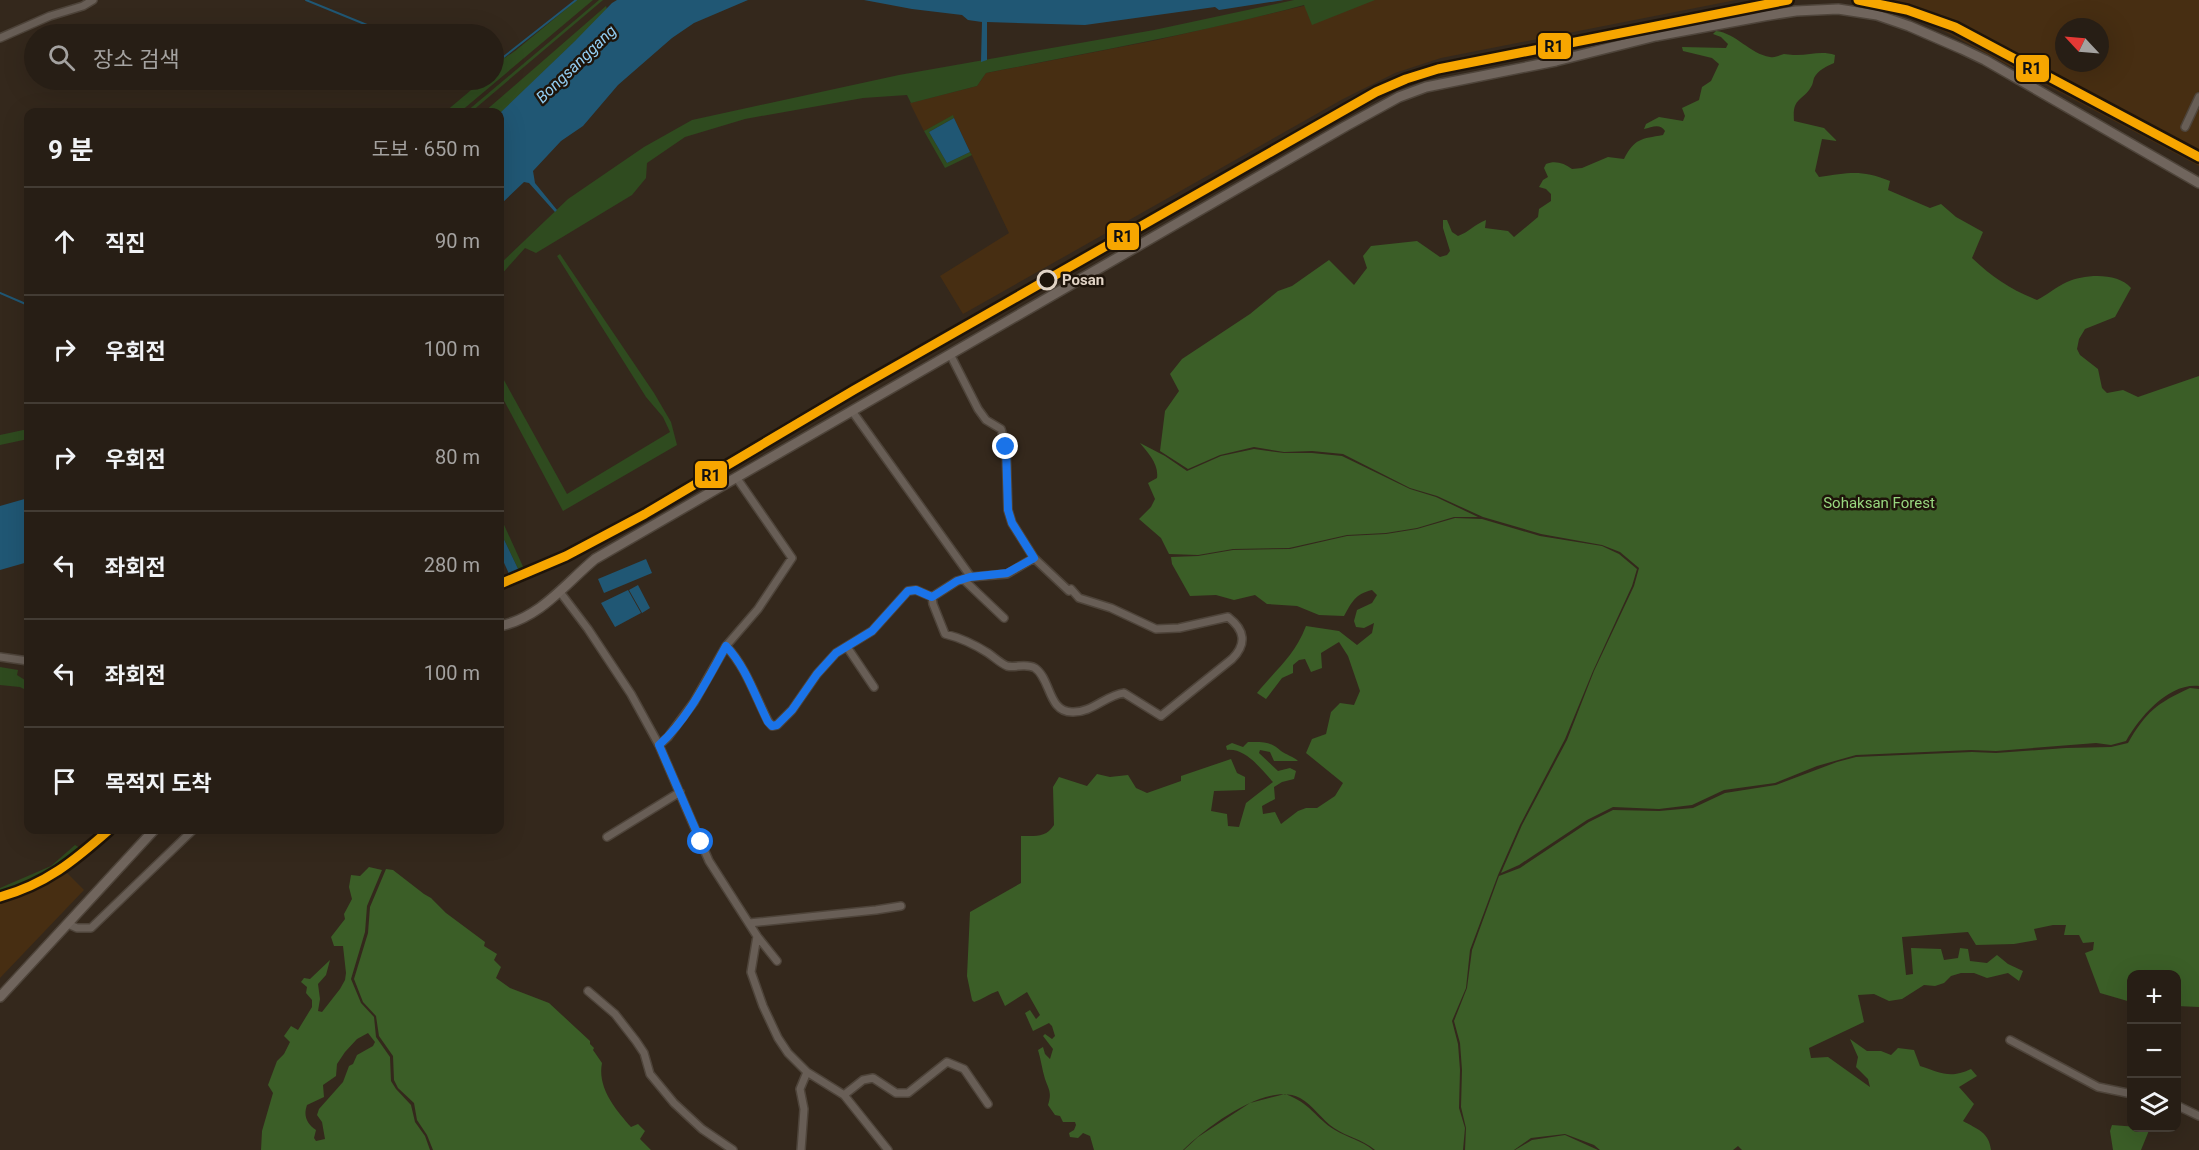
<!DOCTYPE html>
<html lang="ko">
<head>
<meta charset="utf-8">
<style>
	body { margin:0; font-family:Roboto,"Noto Sans KR",sans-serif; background:#2f271e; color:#f1f3f6 }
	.controls { position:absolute; right:18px; bottom:18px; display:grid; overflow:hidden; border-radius:12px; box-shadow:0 6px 24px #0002 }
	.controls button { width:54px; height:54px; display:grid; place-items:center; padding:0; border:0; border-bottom:2px solid #433c34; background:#271e15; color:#f1f3f6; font:30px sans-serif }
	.compass { position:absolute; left:2055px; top:18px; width:54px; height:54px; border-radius:50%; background:#271e15; box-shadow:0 6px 24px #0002; rotate:296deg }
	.stop { position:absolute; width:18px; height:18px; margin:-14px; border:4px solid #1a73e8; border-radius:50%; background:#fff }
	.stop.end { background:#1a73e8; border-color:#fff; box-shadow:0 2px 6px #0008 }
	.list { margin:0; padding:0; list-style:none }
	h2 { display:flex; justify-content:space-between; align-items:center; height:78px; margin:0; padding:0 24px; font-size:26px }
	h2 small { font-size:20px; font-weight:400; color:#a4a2a0 }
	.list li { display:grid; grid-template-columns:39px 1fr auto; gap:18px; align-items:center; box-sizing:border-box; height:108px; padding:0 24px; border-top:2px solid #433c34 }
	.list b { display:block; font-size:22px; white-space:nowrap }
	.list em { font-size:20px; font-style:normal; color:#a4a2a0 }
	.icon { flex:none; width:33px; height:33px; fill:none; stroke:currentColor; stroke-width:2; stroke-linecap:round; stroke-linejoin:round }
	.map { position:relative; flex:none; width:2199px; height:1150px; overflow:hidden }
	.search { position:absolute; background:#271e15; box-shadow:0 6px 24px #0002; left:24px; top:24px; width:480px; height:66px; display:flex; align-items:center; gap:15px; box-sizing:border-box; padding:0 21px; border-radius:33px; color:#a4a2a0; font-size:22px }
	.panel { position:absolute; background:#271e15; box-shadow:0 6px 24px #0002; left:24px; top:108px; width:480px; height:726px; border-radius:12px }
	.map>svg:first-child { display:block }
	.built { fill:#472e12; fill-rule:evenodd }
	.green { fill:#2f4b1f }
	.forest { fill:#3b5e27; fill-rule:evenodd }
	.water { fill:#205774 }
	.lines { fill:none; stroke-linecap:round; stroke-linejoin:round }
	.stream { stroke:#205774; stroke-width:2 }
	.street-casing { stroke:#4e443a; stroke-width:10 }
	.secondary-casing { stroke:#4e443a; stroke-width:12 }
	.street { stroke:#685e56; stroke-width:7 }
	.secondary { stroke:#70655d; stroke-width:9 }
	.rail-1-casing { stroke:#1e140a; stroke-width:14 }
	.rail-1 { stroke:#f7a600; stroke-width:9 }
	.route { stroke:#1a73e8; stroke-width:8 }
	.stop-dot { fill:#1e140a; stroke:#e1d3c5; stroke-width:3 }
	.labels { text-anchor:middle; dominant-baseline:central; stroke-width:5; stroke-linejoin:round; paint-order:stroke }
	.stop-label { font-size:15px; font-weight:bold; fill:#e1d3c5; stroke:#1e140a; text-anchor:start }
	.park-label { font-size:15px; fill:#98d77f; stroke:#1e140a }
	.water-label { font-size:16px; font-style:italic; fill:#93cef3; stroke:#1e140a }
	.line-badge { stroke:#1e140a; stroke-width:2 }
	.pale-badge-label { font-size:16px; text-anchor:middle; font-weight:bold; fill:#111 }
</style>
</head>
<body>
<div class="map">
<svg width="2199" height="1150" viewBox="0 0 2199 1150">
	<rect width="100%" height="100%" fill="#34281c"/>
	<!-- built -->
	<path class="built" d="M1329 0H1736L1441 58 1395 73 1343 99 963 314 940 276 1009 233 953 116 924 131 910 103 977 86 986 73 1157 40Z
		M1867 0H2199V166L1944 31ZM2064 27H2100V63H2064Z
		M62 868 84 890 0 978V894L34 883Z"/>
	<!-- green -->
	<path class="green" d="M577 0H593L460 112H445L483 80H494V65L515 51Z
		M599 0H603L471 112H466Z
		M1294 0H1375L1312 25 1304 5C1200 33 1093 52 986 73L977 86 911 103 907 95 863 98 745 119 685 137 647 163 646 178 632 195 536 253 525 248 500 276V264L568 199 644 147 692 120 899 75 1154 30Z
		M606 6 607 9 596 21 505 109 500 113 484 112Z
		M953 115 954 118 929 132 947 163 970 152 972 155 945 168 924 131Z
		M560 254 654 393 671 422 677 445 563 511 500 393V373L567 494 670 432 663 417 646 397 557 256Z
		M28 429V439L0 445V435Z
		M500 516 525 571 520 573 500 531Z
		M0 667 18 670 17 675 28 682V691L20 687 0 685Z
		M100 830H104L60 869 40 880 0 894V888L51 866 75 845 80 848Z"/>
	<!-- forest -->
	<path class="forest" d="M1716 31C1736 33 1750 54 1770 57 1776 58 1779 55 1784 54 1786 54 1791 55 1793 55 1809 56 1820 50 1835 55L1834 63C1827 66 1818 70 1814 78 1813 81 1813 84 1811 87 1802 102 1792 97 1794 121L1824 128 1837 141 1822 139 1815 171 1819 177C1849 173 1860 169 1890 181L1888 190 1930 208 1941 204 1956 217 1983 232 1972 258C1993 278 2010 289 2037 300 2047 295 2056 287 2067 282 2084 274 2118 272 2131 288L2115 317 2085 329 2079 339 2077 349 2080 355 2098 369 2102 388 2107 393 2123 390 2138 397 2199 376V686C2168 683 2140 717 2126 741L2111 745 2096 743 1996 751 1971 750 1856 755 1817 766 1775 783 1724 790 1692 805 1659 809 1613 807 1587 820 1519 865 1501 873 1522 825 1567 740 1594 671 1634 586 1639 568 1620 552 1602 545 1541 534 1483 517 1437 496 1410 488 1343 454 1312 451 1284 452 1254 447 1220 455 1188 469 1160 451 1165 411 1179 391 1170 374 1182 359 1250 314 1278 291 1292 286 1329 260 1354 285 1367 268 1363 256 1371 246 1417 241 1440 257 1447 255 1450 251 1443 228V220H1447L1452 232 1458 236C1469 232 1475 224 1486 220L1485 228 1508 231 1514 237 1538 217 1539 209 1551 201V194L1546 189 1539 187 1543 180 1548 177 1544 168 1546 164C1555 160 1564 163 1572 169L1582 168 1608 157 1624 159C1635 138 1641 139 1663 135L1665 131C1660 123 1652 127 1644 129L1646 124 1659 117 1683 121 1685 116 1682 108 1699 100 1702 87 1711 81 1719 64 1712 58 1683 51 1682 47 1726 48 1728 44 1721 37 1713 34Z
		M1140 443 1165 456 1187 471 1221 456 1254 449 1284 453H1312L1342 456 1410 489 1436 497 1478 517H1454L1417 528 1386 533 1347 535 1289 548 1233 549 1198 555 1169 554 1161 538 1139 519 1151 507 1155 499 1148 483 1157 478C1159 464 1148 453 1140 443Z
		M1455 518 1482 519 1540 536 1602 546 1619 554 1637 569 1632 586 1593 671 1565 739 1520 825 1498 875 1470 950 1466 988 1452 1021 1458 1044 1460 1070 1459 1108 1465 1128 1463 1150H1375C1362 1139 1347 1137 1334 1128 1322 1120 1313 1105 1300 1098 1266 1081 1206 1128 1183 1150H1094L1090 1136 1083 1133 1078 1138 1070 1137 1069 1133 1074 1130 1076 1125 1075 1122H1063L1060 1116 1055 1115 1048 1105C1052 1093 1049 1090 1045 1079 1042 1069 1041 1060 1038 1050L1043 1047 1045 1054 1050 1059 1053 1049 1043 1036 1045 1034 1052 1039 1055 1036 1052 1026 1049 1023 1033 1031 1025 1013 1030 1010 1036 1019 1040 1015 1027 992 1005 1006 998 991C989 994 983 999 974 1002L972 1000 967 976 970 912 1021 883V836C1034 836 1046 838 1054 825L1053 787 1059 777 1087 786 1097 774 1110 777 1128 775 1136 788 1147 793 1181 781V776L1231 759 1237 773 1245 777V790L1214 791 1211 811 1227 814 1228 826 1239 827 1246 803 1273 782C1261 769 1246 748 1227 750L1226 746 1232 743 1243 747 1248 742C1263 742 1270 741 1281 751 1286 755 1293 756 1298 761H1274L1270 752 1260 750 1259 753 1278 771 1290 768 1296 771 1294 779 1282 782 1274 787 1275 799 1262 806 1263 814 1275 812 1281 824 1298 811 1306 808H1317L1335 796 1343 783 1306 753 1312 739 1326 734 1331 712 1340 703 1354 705 1360 691 1348 656 1339 642 1321 653 1322 668 1311 672 1305 659 1299 660 1293 665V673L1282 678 1266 699 1257 693C1277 668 1294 657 1306 626L1339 631 1357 645 1372 633 1374 623 1364 628 1356 627 1354 621 1357 610 1372 603 1377 595 1372 590C1355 594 1352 602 1344 616L1319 615 1297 606 1267 604 1255 595 1234 600 1216 595 1190 596 1172 564 1171 557 1198 556 1233 550 1290 549 1347 536 1386 534 1417 529Z
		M2190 688 2199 689V1007L2177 1006 2176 974H2132L2131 1002 2100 993 2085 953 2093 950 2094 942 2083 943 2079 935H2064L2066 925H2053L2034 929 2037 940 2014 944 1976 945 1968 932 1902 937 1906 975 1913 974 1911 948 1941 949 1944 960 1958 958 1960 948 1968 949 1970 961 1987 963 1997 955 2008 964 2023 971 2019 981 2008 973 1987 978 1974 973H1961L1951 976 1944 983 1935 986 1924 985 1902 999 1889 1001 1874 994 1858 995 1864 1022 1809 1048 1811 1058 1828 1057 1870 1087 1868 1079 1856 1067 1858 1057 1850 1039 1867 1051H1881L1891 1055 1898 1048 1914 1050 1920 1066C1941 1073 1950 1079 1971 1069L1977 1076 1959 1087 1974 1104 1963 1121C1977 1129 1989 1132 1991 1150H1742L1738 1146 1733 1150H1600L1594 1145 1565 1134 1531 1138 1514 1150H1465L1466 1128 1461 1107 1462 1070 1460 1043 1454 1021 1467 988 1472 950 1499 876 1520 868 1589 822 1613 810 1659 811 1693 808 1725 793 1776 785 1837 762 1856 757 1972 752 1996 753 2066 748 2111 747 2128 743C2146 712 2157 703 2190 688Z
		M369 867 382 870 367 906 365 932 351 979 361 1003 374 1017 376 1037 390 1057 391 1081 396 1089 411 1105 415 1122 425 1136 430 1150H261L262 1131 273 1093 268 1085 277 1061 284 1054 290 1042 284 1036 291 1026 298 1030 312 1007V1000L306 993 307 987 301 982 304 978 310 979 330 960 326 975 318 984 320 999 318 1011 322 1012 340 989 345 980 346 973 343 946H334L331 937 345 919 344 914 352 899 349 887 351 875 360 876ZM368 1033 375 1042 373 1046 357 1055 353 1064 349 1066 343 1082 319 1109 317 1115 322 1122 325 1139 316 1141 314 1138 316 1130C307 1124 303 1116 307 1105L324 1097 323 1085 336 1076 337 1064 345 1052 357 1039Z
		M386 869 393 870 424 894 431 898 446 913 485 942 484 946 497 954 494 960 501 967 496 978 510 988 549 1003 590 1041V1044L594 1048 593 1050 602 1063C597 1088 616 1110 631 1127L638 1124 645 1131 640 1139 651 1150H433L427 1135 417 1120 414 1103 398 1088 394 1080 393 1056 379 1036 376 1016 363 1002 354 979 368 933 370 907Z
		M1285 1094C1311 1103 1315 1118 1335 1130 1348 1138 1361 1140 1373 1150H1184L1198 1137 1250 1103Z
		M2112 1125 2150 1128 2141 1150H2113L2110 1131Z
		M1565 1135 1598 1150H1515L1532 1140Z"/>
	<!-- water -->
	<path class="water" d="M617 0H748L694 23 672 38 618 85 583 126 561 141 533 171 535 183 557 210 555 212 529 183 524 182 500 205V113L575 41 612 3Z
		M864 0H1284L1219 10 1215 7 1085 25 987 22V60L981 62 982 22 968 20 962 15 912 9Z
		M954 118 970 152 947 163 929 132Z
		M28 498V562L0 570V506Z
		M500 531 520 573 510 576 500 554Z
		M646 559 652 573 604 593 598 579Z
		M638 585 650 608 642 613 629 590Z
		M628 590 641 613 615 627 601 603Z"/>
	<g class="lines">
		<!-- stream -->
		<path class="stream" d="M306 0 389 34
			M496 63 576 0
			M0 293 28 305"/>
		<!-- street casing -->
		<g class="street-casing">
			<path id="street" d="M0 38 50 16 83 6 93 0
				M2185 127 2199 97
				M852 411 971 577
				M963 579 1004 618
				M560 592 588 629 631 694 659 745 709 861 757 936 777 961
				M932 597 933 604 945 634C961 638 974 644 988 653 994 657 1000 663 1007 666 1016 668 1026 663 1035 668 1051 679 1048 712 1072 712 1092 713 1106 695 1124 693L1161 716 1232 659C1247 644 1245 630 1228 617L1179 628 1156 629 1111 608 1079 598 1071 589 1069 591 1034 558 1012 523 1008 510 1006 447 1001 429 986 420 978 409 950 354
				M726 646C746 667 755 696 768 721L772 726 777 725 792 710 817 674 836 653 872 631 908 591 916 590 932 597 957 581 971 577 1007 574 1034 558
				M847 647 874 687
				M0 657 28 661
				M659 745 668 737 694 702 726 646 758 609 792 558 736 477
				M607 837 680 792
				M749 923 876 910 901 906
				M68 924 77 928H91L193 830
				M757 936 751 972 763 1006 778 1038 788 1053 807 1072 844 1095 888 1150
				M588 991 615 1014 636 1041 644 1053 650 1074 674 1103 702 1129 733 1150
				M2010 1040 2098 1087 2132 1094
				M844 1095 863 1080 873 1078 896 1093H908L947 1062 964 1069 988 1104
				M2176 1105 2199 1116
				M801 1150 804 1109 800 1089 807 1072"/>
		</g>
		<!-- secondary casing -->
		<g class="secondary-casing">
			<path id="secondary" d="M500 626C541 617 564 585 595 559L1346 126 1399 97 1426 87 1556 61 1656 36 1764 16 1796 11 1838 9 1877 15 1909 26 1962 49 1985 60 2199 183
				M0 997 154 830"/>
		</g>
		<!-- street -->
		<use href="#street" class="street"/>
		<!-- secondary -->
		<use href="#secondary" class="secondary"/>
		<!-- rail-1 casing -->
		<g class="rail-1-casing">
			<path id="rail-1" d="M1858 0 1907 10 1955 27 2199 157
				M500 584 566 556 645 514 854 390 1376 92 1406 79 1438 69 1788 0
				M0 897C46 884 74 861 109 830"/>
		</g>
		<!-- rail-1 -->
		<use href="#rail-1" class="rail-1"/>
	</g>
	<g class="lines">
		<!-- route -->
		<path class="route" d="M701 842 659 745C688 719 707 680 726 646 746 667 755 696 768 722L772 726 777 725 792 710 817 674 836 653 872 631 908 591 916 590 932 597 957 581 970 577 1007 573 1034 558 1012 523 1008 510 1006 447"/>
	</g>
	<!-- markers -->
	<circle class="stop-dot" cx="1047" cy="280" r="9"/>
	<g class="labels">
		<!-- stop labels -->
		<g class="stop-label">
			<text x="1062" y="280">Posan</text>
		</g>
		<!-- park labels -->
		<g class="park-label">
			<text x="1879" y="503">Sohaksan Forest</text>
		</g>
		<!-- water labels -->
		<g class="water-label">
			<text transform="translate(576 64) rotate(-44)">Bongsanggang</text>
		</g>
	</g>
	<g class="line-badge">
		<rect x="1537" y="32" width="35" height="28" rx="6" fill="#f7a600"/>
		<rect x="2015" y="54" width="35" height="29" rx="6" fill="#f7a600"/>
		<rect x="1106" y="222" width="34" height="29" rx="6" fill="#f7a600"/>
		<rect x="694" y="460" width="34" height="29" rx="6" fill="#f7a600"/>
	</g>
	<g class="pale-badge-label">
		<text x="1554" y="52">R1</text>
		<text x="2032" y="74">R1</text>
		<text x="1123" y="242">R1</text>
		<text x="711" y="481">R1</text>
	</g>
</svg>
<div class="controls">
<button>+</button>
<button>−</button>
<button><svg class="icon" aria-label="layers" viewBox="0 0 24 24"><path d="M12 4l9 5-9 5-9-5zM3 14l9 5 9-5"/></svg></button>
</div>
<svg class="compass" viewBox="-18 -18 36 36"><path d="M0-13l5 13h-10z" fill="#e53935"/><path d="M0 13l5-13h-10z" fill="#a4a2a0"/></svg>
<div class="stop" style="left:701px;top:842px"></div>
<div class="stop end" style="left:1006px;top:447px"></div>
<div class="search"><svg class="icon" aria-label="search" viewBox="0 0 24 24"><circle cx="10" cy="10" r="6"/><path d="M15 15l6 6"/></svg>장소 검색</div>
<section class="panel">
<h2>9 분<small>도보 · 650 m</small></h2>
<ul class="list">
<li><svg class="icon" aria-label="ahead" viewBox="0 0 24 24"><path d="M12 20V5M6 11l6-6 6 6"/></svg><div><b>직진</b></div><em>90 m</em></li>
<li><svg class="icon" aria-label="right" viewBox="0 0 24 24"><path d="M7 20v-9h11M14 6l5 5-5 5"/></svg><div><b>우회전</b></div><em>100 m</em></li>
<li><svg class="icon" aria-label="right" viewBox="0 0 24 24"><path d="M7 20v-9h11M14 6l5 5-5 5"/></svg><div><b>우회전</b></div><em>80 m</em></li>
<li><svg class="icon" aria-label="left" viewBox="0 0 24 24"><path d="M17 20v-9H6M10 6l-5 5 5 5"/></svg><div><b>좌회전</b></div><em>280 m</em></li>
<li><svg class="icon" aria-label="left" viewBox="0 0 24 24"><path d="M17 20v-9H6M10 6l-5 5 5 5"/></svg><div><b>좌회전</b></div><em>100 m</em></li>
<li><svg class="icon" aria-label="arrive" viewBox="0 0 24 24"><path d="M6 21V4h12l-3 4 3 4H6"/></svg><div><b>목적지 도착</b></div></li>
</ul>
</section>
</div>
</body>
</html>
